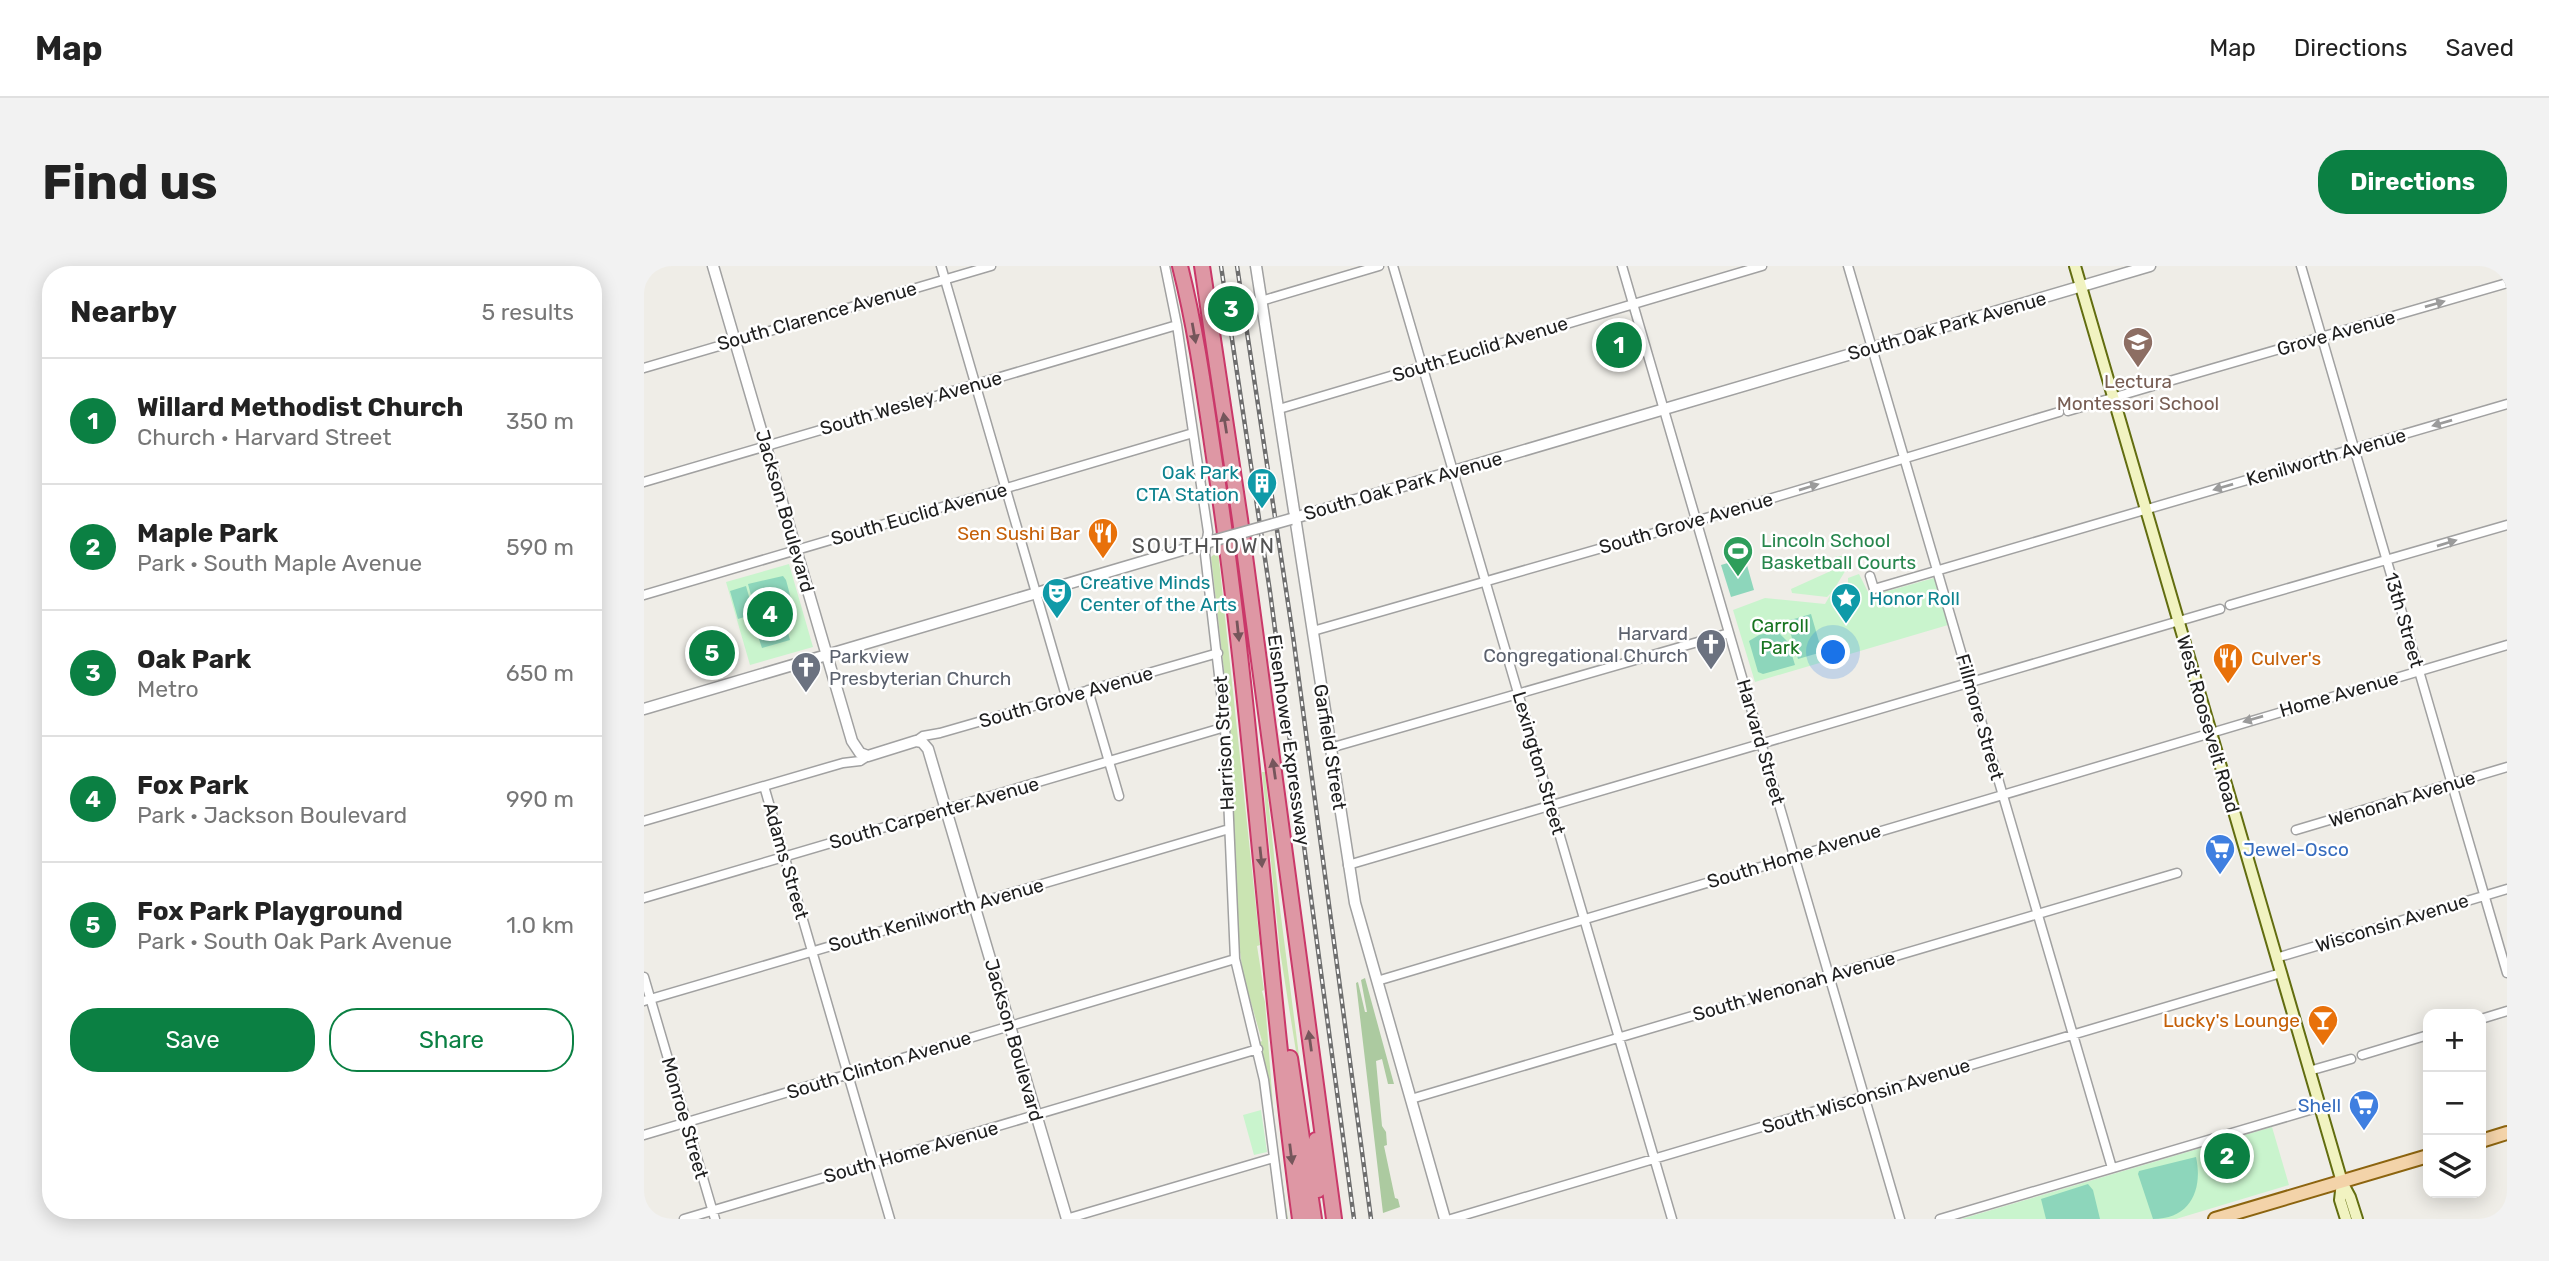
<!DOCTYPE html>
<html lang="en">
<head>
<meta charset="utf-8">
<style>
	body { margin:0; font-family:Rubik,sans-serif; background:#f2f2f2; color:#222 }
	.controls { position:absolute; right:21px; bottom:21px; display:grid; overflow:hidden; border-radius:14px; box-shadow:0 4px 18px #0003 }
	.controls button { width:63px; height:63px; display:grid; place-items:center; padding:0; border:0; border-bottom:2px solid #e0e0e0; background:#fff; color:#222; font:35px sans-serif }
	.you { position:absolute; left:1190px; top:387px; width:24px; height:24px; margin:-18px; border:5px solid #fff; border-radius:50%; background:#1a73e8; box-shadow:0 0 0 10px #1a73e833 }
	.badge { display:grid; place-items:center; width:46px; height:46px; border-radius:50%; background:#0b8043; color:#fff; font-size:23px; font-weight:700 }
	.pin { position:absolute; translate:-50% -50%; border:4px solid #fff; box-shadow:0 2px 7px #0006 }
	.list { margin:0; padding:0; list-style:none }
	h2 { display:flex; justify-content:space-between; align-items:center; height:91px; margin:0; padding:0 28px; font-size:30px }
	h2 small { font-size:23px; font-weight:400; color:#767676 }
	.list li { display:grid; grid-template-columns:46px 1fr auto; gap:21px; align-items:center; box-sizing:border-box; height:126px; padding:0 28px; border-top:2px solid #e0e0e0 }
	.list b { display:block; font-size:26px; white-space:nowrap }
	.list p { margin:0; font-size:23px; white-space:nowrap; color:#767676 }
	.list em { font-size:23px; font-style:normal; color:#767676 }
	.actions { display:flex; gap:14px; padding:21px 28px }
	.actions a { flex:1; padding:16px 0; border:2px solid #0b8043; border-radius:28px; text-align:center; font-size:24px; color:#0b8043 }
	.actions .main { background:#0b8043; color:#fff }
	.icon { flex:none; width:38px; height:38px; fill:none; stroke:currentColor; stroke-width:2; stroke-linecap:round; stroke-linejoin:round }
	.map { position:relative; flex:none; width:1863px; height:953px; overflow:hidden; border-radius:28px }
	header { display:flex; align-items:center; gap:42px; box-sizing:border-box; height:98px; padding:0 35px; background:#fff; border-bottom:2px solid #e0e0e0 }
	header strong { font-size:33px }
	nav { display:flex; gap:38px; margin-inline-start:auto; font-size:24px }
	.intro { display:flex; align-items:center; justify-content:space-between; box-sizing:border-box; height:168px; padding:0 42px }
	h1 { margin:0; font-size:49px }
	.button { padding:18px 32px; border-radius:28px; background:#0b8043; color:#fff; font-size:24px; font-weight:700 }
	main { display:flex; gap:42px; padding:0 42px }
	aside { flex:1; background:#fff; border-radius:28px; box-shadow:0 4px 18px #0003 }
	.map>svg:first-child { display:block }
	.grass { fill:#cae4b2 }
	.forest { fill:#accaa0 }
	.park { fill:#c9f4cd }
	.pitch { fill:#8dd6bb }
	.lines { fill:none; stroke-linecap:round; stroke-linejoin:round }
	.minor-casing { stroke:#a1a1a1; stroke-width:11 }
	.tertiary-casing { stroke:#a1a1a1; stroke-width:13 }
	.secondary-casing { stroke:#626d10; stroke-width:14 }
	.primary-casing { stroke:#8c640f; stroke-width:16 }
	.motorway-casing { stroke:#ca3869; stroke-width:18 }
	.minor { stroke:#fff; stroke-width:8 }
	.tertiary { stroke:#fff; stroke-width:10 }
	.secondary { stroke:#f1f3c1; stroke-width:10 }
	.primary { stroke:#f3d3a9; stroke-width:12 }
	.motorway { stroke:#de97a4; stroke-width:14 }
	.rail-casing { stroke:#6e6e6e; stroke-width:4.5 }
	.rail { stroke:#fff; stroke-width:2; stroke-dasharray:5; stroke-linecap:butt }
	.tertiary-bridge-casing { stroke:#a1a1a1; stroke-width:13; stroke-linecap:butt }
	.tertiary-bridge { stroke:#fff; stroke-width:10 }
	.oneway { fill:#9b9b9b }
	.oneway2 { fill:#75565b }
	.labels { text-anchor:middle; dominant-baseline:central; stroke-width:5; stroke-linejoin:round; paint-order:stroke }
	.street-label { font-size:19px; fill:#202020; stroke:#fff }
	.education-label { font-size:19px; fill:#785e54; stroke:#fff }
	.culture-label { font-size:19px; fill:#0d838f; stroke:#fff; text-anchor:start }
	.food-label { font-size:19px; fill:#c56008; stroke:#fff; text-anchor:end }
	.leisure-label { font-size:19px; fill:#27864d; stroke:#fff; text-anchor:start }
	.park-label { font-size:19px; fill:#177420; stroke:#fff }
	.worship-label { font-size:19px; fill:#5b616d; stroke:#fff; text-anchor:end }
	.shop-label { font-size:19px; fill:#366cbe; stroke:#fff; text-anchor:start }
	.neighbourhood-label { font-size:21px; letter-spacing:2px; fill:#535353; stroke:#fff }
</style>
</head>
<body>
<header>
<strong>Map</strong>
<nav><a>Map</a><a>Directions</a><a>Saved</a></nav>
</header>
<div class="intro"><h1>Find us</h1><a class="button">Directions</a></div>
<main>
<aside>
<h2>Nearby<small>5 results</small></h2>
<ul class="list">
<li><span class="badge">1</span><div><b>Willard Methodist Church</b><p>Church · Harvard Street</p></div><em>350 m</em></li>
<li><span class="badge">2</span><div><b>Maple Park</b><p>Park · South Maple Avenue</p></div><em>590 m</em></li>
<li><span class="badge">3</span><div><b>Oak Park</b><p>Metro</p></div><em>650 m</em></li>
<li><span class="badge">4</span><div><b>Fox Park</b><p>Park · Jackson Boulevard</p></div><em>990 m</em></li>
<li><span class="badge">5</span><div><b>Fox Park Playground</b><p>Park · South Oak Park Avenue</p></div><em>1.0 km</em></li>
</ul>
<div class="actions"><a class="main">Save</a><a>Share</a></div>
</aside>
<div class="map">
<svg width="1863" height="953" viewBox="0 0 1863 953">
	<rect width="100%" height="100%" fill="#efede7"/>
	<!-- grass -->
	<path class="grass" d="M574 285 616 679 613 680 620 724 618 725 621 736 631 865 644 953H641L626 827 616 776 618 775 599 709 593 663 580 405 567 291Z
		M618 506H621L635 635 665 867 636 685Z"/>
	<!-- forest -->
	<path class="forest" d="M721 712 750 818H744L738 793 732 795 738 860 742 866 743 879 740 880 751 932 754 933 756 941 739 947 712 717 714 716 721 746H723L717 714Z"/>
	<!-- park -->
	<path class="park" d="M1192 290H1199L1203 302 1189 325 1204 319V312L1215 308 1226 330 1290 312 1304 359 1111 416 1089 344 1121 332 1181 338 1188 326 1183 331 1148 327 1147 323 1189 304Z
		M145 298 169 381 106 399 82 316Z
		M78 369 88 406 60 413 50 376Z
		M617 844 623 886 610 889 599 849Z
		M1628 861 1645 919 1532 953H1317Z"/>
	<!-- pitch -->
	<path class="pitch" d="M1101 292 1110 324 1087 331 1077 299Z
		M139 310 142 314 149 340 138 347 120 346 108 333 104 318Z
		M102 320 110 348 94 353 86 325Z
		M1167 348 1178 386 1154 393 1143 355Z
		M142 359 146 374 118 382 113 367Z
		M1133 365 1144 376 1151 399 1119 408 1114 406 1105 375 1115 369Z
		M1552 891C1559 923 1547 953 1509 953L1494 908 1495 905Z
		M1444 918 1449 924 1456 953H1402L1397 933Z"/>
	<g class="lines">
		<!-- minor casing -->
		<g class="minor-casing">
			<path id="minor" d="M297 0 422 430
				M521 0 533 59 564 266 561 288 581 461 591 693 620 814 638 953
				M749 0 1028 953
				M978 0 1256 953
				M1204 0 1468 902
				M1657 0 1863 707
				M617 35 735 0
				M0 102 347 0
				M1522 116 1863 17
				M635 143 1118 0
				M1424 145 1512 119
				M0 216 533 59
				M1226 310 1230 323 1863 138
				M0 329 549 167
				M1586 339 1863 259
				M669 365 1052 255 1415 146
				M444 424 475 530
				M272 475 279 470 296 467 574 387
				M686 482 1085 367
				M120 520 246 953
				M0 555 199 497 216 495 224 490
				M1652 564 1863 501
				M704 599 1576 343
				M0 632 581 461
				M1632 692 1863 623
				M0 711 71 953
				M733 715 1863 379
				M0 735 585 563
				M1837 753 1863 745
				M1718 789 1784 769
				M1665 805 1707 793
				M767 833 1533 607
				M0 869 591 693
				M40 953 614 783
				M422 953 629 892
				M807 953 1637 707
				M1296 953 1676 841"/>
		</g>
		<!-- tertiary casing -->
		<g class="tertiary-casing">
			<path id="tertiary" d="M69 0 208 475 216 487 224 490 272 475 278 476 284 483 423 953
				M612 0 711 637 801 953
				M647 253 1506 0
				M0 443 572 274"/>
		</g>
		<!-- secondary casing -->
		<g class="secondary-casing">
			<path id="secondary" d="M1431 0 1698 916 1706 931 1713 953
				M1698 916 1696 934 1702 953"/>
		</g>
		<!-- primary casing -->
		<g class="primary-casing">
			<path id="primary" d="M1837 875 1863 867
				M1571 953 1784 890"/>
		</g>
		<!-- motorway casing -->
		<g class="motorway-casing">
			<path id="motorway" d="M536 0C554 71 563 146 574 218 610 462 623 709 656 953
				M558 0 596 253 690 953
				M646 792 670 953
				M672 874 674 924"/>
		</g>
		<!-- minor -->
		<use href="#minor" class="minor"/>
		<!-- tertiary -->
		<use href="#tertiary" class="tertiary"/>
		<!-- secondary -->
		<use href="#secondary" class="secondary"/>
		<!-- primary -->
		<use href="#primary" class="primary"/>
		<!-- motorway -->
		<use href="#motorway" class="motorway"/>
		<!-- rail casing -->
		<g class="rail-casing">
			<path id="rail" d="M577 0 626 326 710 953
				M593 0 649 370 727 953"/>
		</g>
		<!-- rail -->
		<use href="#rail" class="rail"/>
		<!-- tertiary-bridge casing -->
		<g class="tertiary-bridge-casing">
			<path id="tertiary-bridge" d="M572 274 647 253"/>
		</g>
		<!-- tertiary-bridge -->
		<use href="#tertiary-bridge" class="tertiary-bridge"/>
	</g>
	<!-- one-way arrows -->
	<defs><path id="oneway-solid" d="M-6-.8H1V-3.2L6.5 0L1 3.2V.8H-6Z" transform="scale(1.75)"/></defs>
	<g class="oneway">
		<use href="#oneway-solid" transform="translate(1791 38) rotate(-16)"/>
		<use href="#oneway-solid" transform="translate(1798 157) rotate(164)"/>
		<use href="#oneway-solid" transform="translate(1165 221) rotate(-17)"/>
		<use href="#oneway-solid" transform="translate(1579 221) rotate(164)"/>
		<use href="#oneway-solid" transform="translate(1803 277) rotate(-17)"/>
		<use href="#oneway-solid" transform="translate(1609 453) rotate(164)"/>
	</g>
	<g class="oneway2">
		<use href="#oneway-solid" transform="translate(550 67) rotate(80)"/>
		<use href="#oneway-solid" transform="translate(581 157) rotate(-99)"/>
		<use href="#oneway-solid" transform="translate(594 365) rotate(84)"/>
		<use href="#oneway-solid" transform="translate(630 503) rotate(-98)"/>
		<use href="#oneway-solid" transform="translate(617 591) rotate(84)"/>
		<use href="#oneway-solid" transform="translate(666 775) rotate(-98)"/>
		<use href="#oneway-solid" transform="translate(647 888) rotate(83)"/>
	</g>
	<!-- icons -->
	<defs>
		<g id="school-pin" transform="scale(1.575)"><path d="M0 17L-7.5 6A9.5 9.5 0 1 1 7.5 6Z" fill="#8d6e63" stroke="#fff"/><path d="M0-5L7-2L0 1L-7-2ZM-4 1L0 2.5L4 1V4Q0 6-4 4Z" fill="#fff"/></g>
		<g id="building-pin" transform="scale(1.575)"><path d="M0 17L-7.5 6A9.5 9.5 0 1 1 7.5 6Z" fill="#0f9aa8" stroke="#fff"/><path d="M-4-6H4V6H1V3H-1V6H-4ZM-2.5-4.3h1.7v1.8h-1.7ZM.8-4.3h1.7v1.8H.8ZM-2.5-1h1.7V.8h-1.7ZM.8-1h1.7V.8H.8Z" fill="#fff"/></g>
		<g id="restaurant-pin" transform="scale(1.575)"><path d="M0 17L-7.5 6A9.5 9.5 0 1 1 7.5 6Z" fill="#e8710a" stroke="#fff"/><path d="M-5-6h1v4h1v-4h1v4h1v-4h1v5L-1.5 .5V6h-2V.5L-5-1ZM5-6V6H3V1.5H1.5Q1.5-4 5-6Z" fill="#fff"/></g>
		<g id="stadium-pin" transform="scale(1.575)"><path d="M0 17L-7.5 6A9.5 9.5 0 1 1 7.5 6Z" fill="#2e9e5b" stroke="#fff"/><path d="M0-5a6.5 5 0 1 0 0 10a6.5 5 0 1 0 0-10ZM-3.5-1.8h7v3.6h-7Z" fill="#fff"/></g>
		<g id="theatre-pin" transform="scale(1.575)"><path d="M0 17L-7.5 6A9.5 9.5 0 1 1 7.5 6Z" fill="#0f9aa8" stroke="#fff"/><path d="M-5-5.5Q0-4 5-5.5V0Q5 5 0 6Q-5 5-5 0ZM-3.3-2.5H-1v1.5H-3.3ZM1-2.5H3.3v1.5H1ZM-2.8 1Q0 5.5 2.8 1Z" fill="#fff"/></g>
		<g id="sight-pin" transform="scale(1.575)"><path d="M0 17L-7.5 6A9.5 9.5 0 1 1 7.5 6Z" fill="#0f9aa8" stroke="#fff"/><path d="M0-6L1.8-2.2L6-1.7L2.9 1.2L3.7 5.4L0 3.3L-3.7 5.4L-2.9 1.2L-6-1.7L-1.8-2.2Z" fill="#fff"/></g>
		<g id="church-pin" transform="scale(1.575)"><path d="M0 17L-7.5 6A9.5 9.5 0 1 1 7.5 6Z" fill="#6b7280" stroke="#fff"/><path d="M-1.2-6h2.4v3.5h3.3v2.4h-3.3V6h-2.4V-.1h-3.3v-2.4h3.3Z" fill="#fff"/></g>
		<g id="supermarket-pin" transform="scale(1.575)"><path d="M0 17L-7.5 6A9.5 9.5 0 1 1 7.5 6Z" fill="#3f7fe0" stroke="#fff"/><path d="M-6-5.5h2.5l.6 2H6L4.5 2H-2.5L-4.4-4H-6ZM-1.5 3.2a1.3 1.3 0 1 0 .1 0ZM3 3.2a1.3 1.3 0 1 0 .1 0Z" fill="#fff"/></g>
		<g id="bar-pin" transform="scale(1.575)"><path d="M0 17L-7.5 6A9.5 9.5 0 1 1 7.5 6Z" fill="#e8710a" stroke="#fff"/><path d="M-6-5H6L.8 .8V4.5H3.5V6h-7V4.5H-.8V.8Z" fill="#fff"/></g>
	</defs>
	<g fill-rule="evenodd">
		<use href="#school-pin" x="1494" y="76"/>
		<use href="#building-pin" x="618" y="217"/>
		<use href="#restaurant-pin" x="459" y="267"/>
		<use href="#stadium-pin" x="1094" y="285"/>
		<use href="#theatre-pin" x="413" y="327"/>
		<use href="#sight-pin" x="1202" y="332"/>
		<use href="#church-pin" x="1067" y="378"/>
		<use href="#restaurant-pin" x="1584" y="392"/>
		<use href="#church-pin" x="162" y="401"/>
		<use href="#supermarket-pin" x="1576" y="583"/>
		<use href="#bar-pin" x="1679" y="754"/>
		<use href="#supermarket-pin" x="1720" y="839"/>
	</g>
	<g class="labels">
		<!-- street labels -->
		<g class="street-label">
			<text transform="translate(173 50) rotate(-16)">South Clarence Avenue</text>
			<text transform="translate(1303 60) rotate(-16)">South Oak Park Avenue</text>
			<text transform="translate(1692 67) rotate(-16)">Grove Avenue</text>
			<text transform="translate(836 83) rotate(-17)">South Euclid Avenue</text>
			<text transform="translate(267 137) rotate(-16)">South Wesley Avenue</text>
			<text transform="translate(1682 191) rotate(-16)">Kenilworth Avenue</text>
			<text transform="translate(759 220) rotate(-16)">South Oak Park Avenue</text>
			<text transform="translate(141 245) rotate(74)">Jackson Boulevard</text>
			<text transform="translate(275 248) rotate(-16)">South Euclid Avenue</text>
			<text transform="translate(1042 257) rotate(-16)">South Grove Avenue</text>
			<text transform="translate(1760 354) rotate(74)">13th Street</text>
			<text transform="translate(1695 428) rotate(-16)">Home Avenue</text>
			<text transform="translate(422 431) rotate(-16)">South Grove Avenue</text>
			<text transform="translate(1336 451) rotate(74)">Fillmore Street</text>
			<text transform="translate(1564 458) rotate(74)">West Roosevelt Road</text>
			<text transform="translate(645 474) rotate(82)">Eisenhower Expressway</text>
			<text transform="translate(1117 476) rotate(74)">Harvard Street</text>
			<text transform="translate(580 477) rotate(-93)">Harrison Street</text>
			<text transform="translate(686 481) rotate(81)">Garfield Street</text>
			<text transform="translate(895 497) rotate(74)">Lexington Street</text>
			<text transform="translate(1758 533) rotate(-17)">Wenonah Avenue</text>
			<text transform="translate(290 547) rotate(-16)">South Carpenter Avenue</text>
			<text transform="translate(1150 590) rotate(-17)">South Home Avenue</text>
			<text transform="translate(142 595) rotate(74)">Adams Street</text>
			<text transform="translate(292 649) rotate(-16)">South Kenilworth Avenue</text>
			<text transform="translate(1748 657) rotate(-17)">Wisconsin Avenue</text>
			<text transform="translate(1150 720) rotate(-16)">South Wenonah Avenue</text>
			<text transform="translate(370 774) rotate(74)">Jackson Boulevard</text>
			<text transform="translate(235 799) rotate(-17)">South Clinton Avenue</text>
			<text transform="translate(1222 830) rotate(-17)">South Wisconsin Avenue</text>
			<text transform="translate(41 852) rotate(74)">Monroe Street</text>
			<text transform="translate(267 886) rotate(-16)">South Home Avenue</text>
		</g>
		<!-- education labels -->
		<g class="education-label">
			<text x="1494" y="115">Lectura<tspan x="1494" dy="22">Montessori School</tspan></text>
		</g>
		<!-- culture labels -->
		<g class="culture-label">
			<text x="595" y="206" text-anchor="end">Oak Park<tspan x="595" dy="22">CTA Station</tspan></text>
			<text x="436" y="316">Creative Minds<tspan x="436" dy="22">Center of the Arts</tspan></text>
			<text x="1225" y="332">Honor Roll</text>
		</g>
		<!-- food labels -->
		<g class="food-label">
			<text x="436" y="267">Sen Sushi Bar</text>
			<text x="1607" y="392" text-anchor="start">Culver's</text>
			<text x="1656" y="754">Lucky's Lounge</text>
		</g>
		<!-- leisure labels -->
		<g class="leisure-label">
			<text x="1117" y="274">Lincoln School<tspan x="1117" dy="22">Basketball Courts</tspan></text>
		</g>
		<!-- park labels -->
		<g class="park-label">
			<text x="1136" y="359">Carroll<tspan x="1136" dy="22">Park</tspan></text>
		</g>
		<!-- worship labels -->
		<g class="worship-label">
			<text x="1044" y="367">Harvard<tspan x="1044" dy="22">Congregational Church</tspan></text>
			<text x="185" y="390" text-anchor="start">Parkview<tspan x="185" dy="22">Presbyterian Church</tspan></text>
		</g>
		<!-- shop labels -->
		<g class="shop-label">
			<text x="1599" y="583">Jewel-Osco</text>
			<text x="1697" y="839" text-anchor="end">Shell</text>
		</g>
		<!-- neighbourhood labels -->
		<g class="neighbourhood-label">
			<text x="560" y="279">SOUTHTOWN</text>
		</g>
	</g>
</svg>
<div class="controls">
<button>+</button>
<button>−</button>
<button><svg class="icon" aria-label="layers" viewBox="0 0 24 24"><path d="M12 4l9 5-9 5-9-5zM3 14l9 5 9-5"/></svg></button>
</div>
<div class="you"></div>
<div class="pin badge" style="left:975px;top:79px">1</div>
<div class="pin badge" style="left:1583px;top:890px">2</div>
<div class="pin badge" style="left:587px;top:43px">3</div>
<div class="pin badge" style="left:126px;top:348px">4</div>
<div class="pin badge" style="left:68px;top:387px">5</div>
</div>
</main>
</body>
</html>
